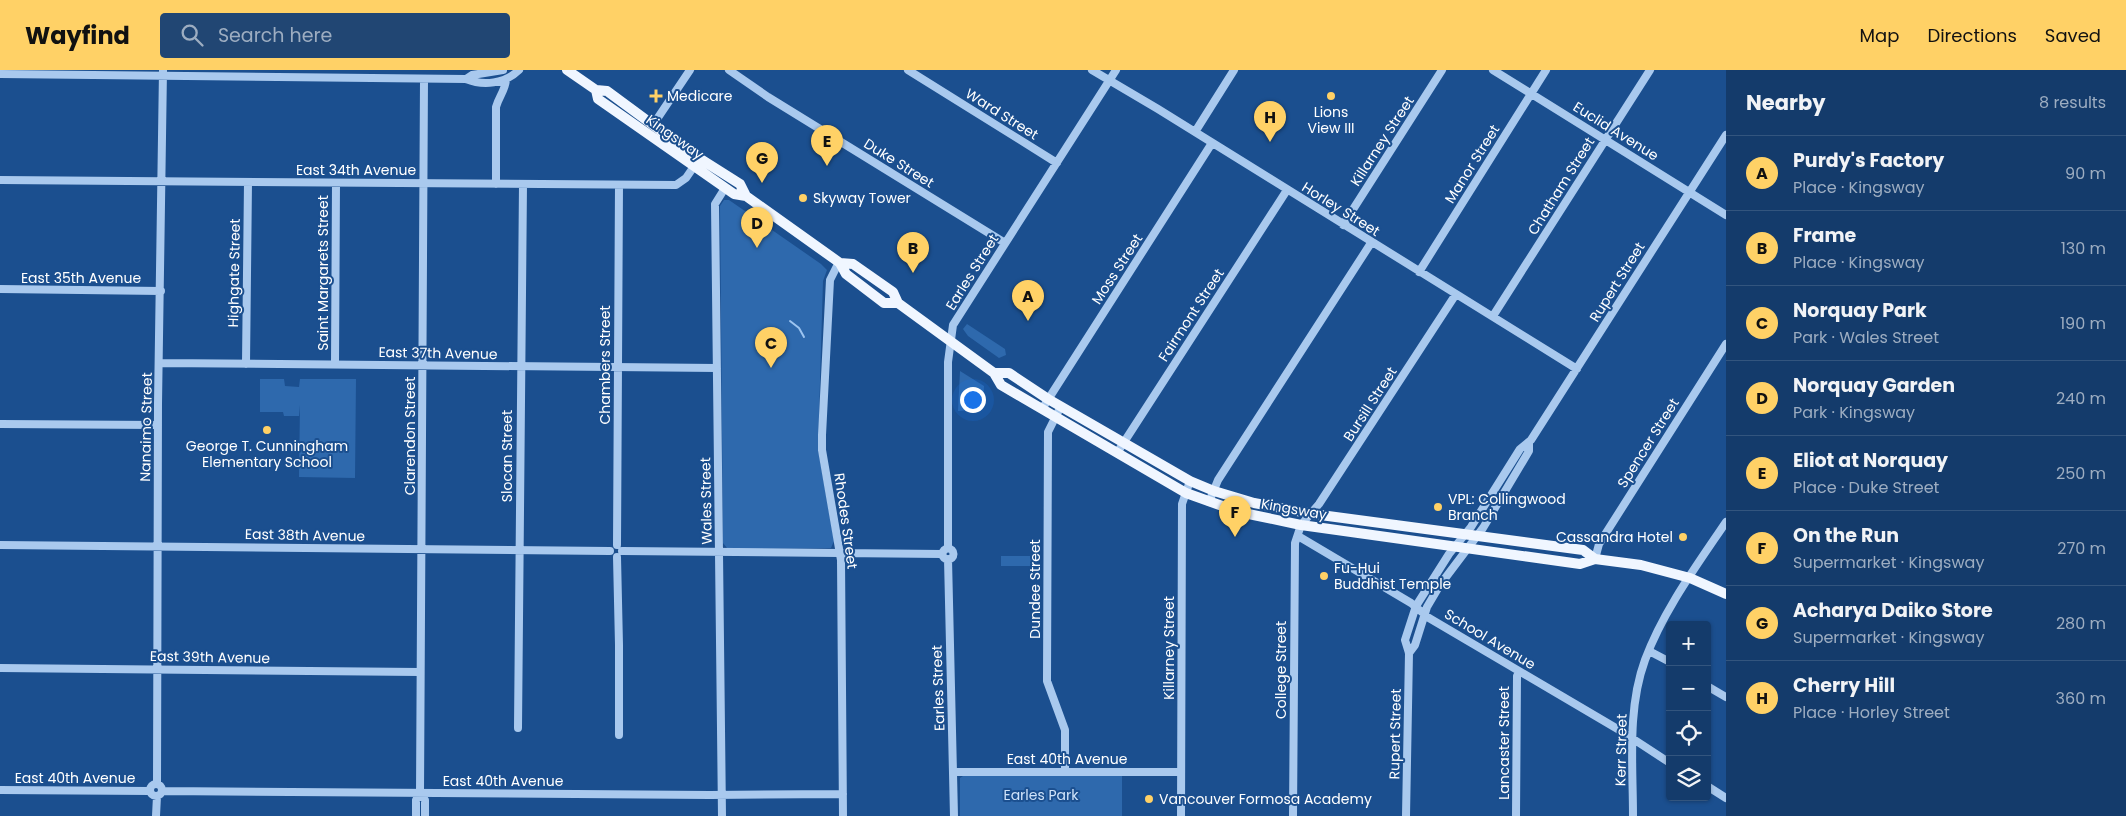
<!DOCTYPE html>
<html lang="en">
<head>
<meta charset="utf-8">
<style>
	body { margin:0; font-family:Poppins,sans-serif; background:#214673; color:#f1f3f6 }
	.controls { position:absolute; right:15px; bottom:15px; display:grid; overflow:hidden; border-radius:5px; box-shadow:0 1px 4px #0004 }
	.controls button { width:45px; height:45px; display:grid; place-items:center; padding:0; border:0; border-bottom:1px solid #33557e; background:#143b6b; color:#f1f3f6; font:25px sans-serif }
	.you { position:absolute; left:972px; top:329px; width:18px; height:18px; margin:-12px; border:4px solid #fff; border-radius:50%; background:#1a73e8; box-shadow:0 0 0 8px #1a73e833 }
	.badge { display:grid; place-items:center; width:32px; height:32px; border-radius:50%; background:#ffd166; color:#111; font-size:16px; font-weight:700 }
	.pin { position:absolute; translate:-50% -41px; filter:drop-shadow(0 1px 2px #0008) }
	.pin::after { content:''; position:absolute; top:26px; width:18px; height:15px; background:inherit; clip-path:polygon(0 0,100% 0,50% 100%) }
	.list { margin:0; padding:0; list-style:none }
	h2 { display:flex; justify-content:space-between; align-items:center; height:65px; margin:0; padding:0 20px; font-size:21px }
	h2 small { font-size:16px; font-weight:400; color:#9dadc1 }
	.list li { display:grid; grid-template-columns:32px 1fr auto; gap:15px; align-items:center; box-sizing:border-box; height:75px; padding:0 20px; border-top:1px solid #33557e }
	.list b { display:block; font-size:19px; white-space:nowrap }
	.list p { margin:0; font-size:16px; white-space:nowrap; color:#9dadc1 }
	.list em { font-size:16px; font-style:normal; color:#9dadc1 }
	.icon { flex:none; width:28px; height:28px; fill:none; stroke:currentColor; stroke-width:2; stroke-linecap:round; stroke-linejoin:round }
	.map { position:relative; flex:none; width:1726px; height:746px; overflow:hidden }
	header { display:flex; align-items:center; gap:30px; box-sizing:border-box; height:70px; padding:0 25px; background:#ffd166; color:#111 }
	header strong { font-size:24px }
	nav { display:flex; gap:28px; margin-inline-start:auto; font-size:18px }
	.search { width:350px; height:45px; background:#214673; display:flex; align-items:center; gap:12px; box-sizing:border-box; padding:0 18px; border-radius:5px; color:#9dadc1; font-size:19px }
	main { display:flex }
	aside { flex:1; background:#143b6b }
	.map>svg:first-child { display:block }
	.green { fill:#2e69ad }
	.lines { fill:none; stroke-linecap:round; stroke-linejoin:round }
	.stream { stroke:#9cc4f0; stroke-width:2 }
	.minor { stroke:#a9c9ee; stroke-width:8 }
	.major { stroke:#f0f6ff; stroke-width:10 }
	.poi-dot { fill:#ffd166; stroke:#1b4f8f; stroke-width:2 }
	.labels { text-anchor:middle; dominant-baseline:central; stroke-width:4; stroke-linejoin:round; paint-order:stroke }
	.poi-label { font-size:14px; fill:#fff; stroke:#1b4f8f; text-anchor:start }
	.street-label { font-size:14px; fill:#fff; stroke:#1b4f8f }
	.park-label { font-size:14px; fill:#cfe3fa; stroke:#1b4f8f }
</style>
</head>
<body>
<header>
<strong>Wayfind</strong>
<div class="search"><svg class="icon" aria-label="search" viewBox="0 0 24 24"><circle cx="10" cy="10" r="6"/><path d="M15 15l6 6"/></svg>Search here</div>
<nav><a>Map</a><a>Directions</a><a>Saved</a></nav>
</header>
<main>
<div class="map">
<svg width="1726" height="746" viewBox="0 0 1726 746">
	<rect width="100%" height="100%" fill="#1b4f8f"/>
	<!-- green -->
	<path class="green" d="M724 130H729L821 194 827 200 823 211 818 379 834 471 831 478 737 479 727 478 723 473 720 136Z
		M967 254 1005 279 1006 285 999 288 968 266 963 259Z
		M960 301 984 316 983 339 958 341Z
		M260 309H284L285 316 299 317 300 309H356L355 408 299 407 300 335 299 346H284L283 342H260Z
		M1001 486H1036V496H1001Z
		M1122 704V746H960V708L963 706Z"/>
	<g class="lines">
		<!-- stream -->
		<path class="stream" d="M790 251 799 258 804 267"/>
		<!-- minor -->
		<path class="minor" d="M729 0 768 27 1005 173
			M908 0 1057 93
			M1092 0 1158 39 1577 299
			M1493 0 1726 145
			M0 4 466 9C483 16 505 14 519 0
			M466 9 472 5 503 0
			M653 55 690 0
			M1195 62 1234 0
			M0 110 676 115 686 108 697 92
			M496 114V37C499 26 505 21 506 10
			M1343 155 1442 0
			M839 192 830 210 822 365V380L841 490 843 746
			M1419 202 1546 0
			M0 219 161 221
			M1493 246 1650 0
			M160 293 717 298
			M246 294 248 112
			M335 294 336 113
			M1042 339 1212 73
			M1058 342 1048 362 1047 611 1065 660V702
			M0 354 158 355
			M1117 383 1287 120
			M1209 432 1218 410 1371 173
			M1298 466 1411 533 1429 548 1621 661 1670 693
			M0 475 610 481
			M617 475 619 115
			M948 478V292L953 255 1116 0
			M942.5 484a5.5 5.5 0 1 1 11 0a5.5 5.5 0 1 1-11 0Z
			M622 481 942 484
			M617 487 619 575V665
			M948 489 954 746
			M1595 489 1599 474 1726 274
			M1649 581 1670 592
			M1409 583 1415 575 1427 537 1440 515 1483 458 1529 381V373
			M0 598 420 602
			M1707 616 1726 627
			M518 658 523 114
			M953 702H1181
			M150 720a6 6 0 1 1 12 0a6 6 0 1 1-12 0Z
			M157 714 158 334 163 0
			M1707 716 1726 728
			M0 720 150 721
			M162 721 710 725 843 724
			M420 723 425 730V746
			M156 746 157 726
			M416 746V730L420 723 424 9
			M722 746 715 134 725 118
			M1181 746 1182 434 1190 411
			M1293 746 1295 473 1301 455 1319 434 1456 224
			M1406 746 1409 583 1405 570 1416 536 1449 484 1471 457 1520 379 1531 370 1726 65
			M1516 746 1517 606 1519 602
			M1633 746C1633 695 1627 639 1645 590 1663 541 1697 495 1726 452"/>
		<!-- major -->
		<path class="major" d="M567 0 596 20 607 21 691 83 740 114 746 126 840 193 846 204 884 233H898L994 303 1001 315 1186 423 1239 442 1301 455 1580 494 1595 489 1641 495 1690 508 1726 524
			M596 20 598 29 734 124 746 126
			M840 193 853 194 893 222 898 233
			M994 303H1009L1048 329 1190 411 1214 421 1254 433 1313 444 1583 480 1595 489"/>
	</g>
	<!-- markers -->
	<g class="poi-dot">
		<path d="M653.5 18.5h5v5h5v5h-5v5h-5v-5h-5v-5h5z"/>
		<circle cx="1331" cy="26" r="5"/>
		<circle cx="803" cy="128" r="5"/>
		<circle cx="267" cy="360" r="5"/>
		<circle cx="1438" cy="437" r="5"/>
		<circle cx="1683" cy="467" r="5"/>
		<circle cx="1324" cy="506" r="5"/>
		<circle cx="1149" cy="729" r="5"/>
	</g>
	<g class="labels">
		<!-- poi labels -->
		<g class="poi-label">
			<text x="667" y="26">Medicare</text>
			<text x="1331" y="42" text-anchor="middle">Lions<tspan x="1331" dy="16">View III</tspan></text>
			<text x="813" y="128">Skyway Tower</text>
			<text x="267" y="376" text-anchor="middle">George T. Cunningham<tspan x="267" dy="16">Elementary School</tspan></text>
			<text x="1448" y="429">VPL: Collingwood<tspan x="1448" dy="16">Branch</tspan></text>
			<text x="1673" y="467" text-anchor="end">Cassandra Hotel</text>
			<text x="1334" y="498">Fu-Hui<tspan x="1334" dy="16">Buddhist Temple</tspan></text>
			<text x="1159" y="729">Vancouver Formosa Academy</text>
		</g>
		<!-- street labels -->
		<g class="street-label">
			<text transform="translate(1002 44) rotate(32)">Ward Street</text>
			<text transform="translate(1616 61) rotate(32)">Euclid Avenue</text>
			<text transform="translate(675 67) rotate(35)">Kingsway</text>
			<text transform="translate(1382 71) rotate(-57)">Killarney Street</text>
			<text transform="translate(899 93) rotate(32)">Duke Street</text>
			<text transform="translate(1472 94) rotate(-58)">Manor Street</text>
			<text x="356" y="100">East 34th Avenue</text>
			<text transform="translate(1561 116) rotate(-58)">Chatham Street</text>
			<text transform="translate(1341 139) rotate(32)">Horley Street</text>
			<text transform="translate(1117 199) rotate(-57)">Moss Street</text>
			<text transform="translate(972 202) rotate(-58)">Earles Street</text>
			<text transform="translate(234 203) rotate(-89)">Highgate Street</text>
			<text transform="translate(323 203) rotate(-90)">Saint Margarets Street</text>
			<text x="81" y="208">East 35th Avenue</text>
			<text transform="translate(1617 212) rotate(-58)">Rupert Street</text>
			<text transform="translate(1191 245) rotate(-57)">Fairmont Street</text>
			<text transform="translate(438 283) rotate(1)">East 37th Avenue</text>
			<text transform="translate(605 295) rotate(-90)">Chambers Street</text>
			<text transform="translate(1370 334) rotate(-57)">Bursill Street</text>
			<text transform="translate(146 357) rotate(-89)">Nanaimo Street</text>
			<text transform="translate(410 366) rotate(-90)">Clarendon Street</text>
			<text transform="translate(1648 373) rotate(-58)">Spencer Street</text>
			<text transform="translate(507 386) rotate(-90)">Slocan Street</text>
			<text transform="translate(706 431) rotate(-91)">Wales Street</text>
			<text transform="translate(1294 439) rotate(10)">Kingsway</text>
			<text transform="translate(846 451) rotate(82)">Rhodes Street</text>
			<text transform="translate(305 465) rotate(1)">East 38th Avenue</text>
			<text transform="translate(1035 519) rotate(-90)">Dundee Street</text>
			<text transform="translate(1490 569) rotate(31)">School Avenue</text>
			<text transform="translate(1169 578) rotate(-90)">Killarney Street</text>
			<text transform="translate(210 587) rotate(1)">East 39th Avenue</text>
			<text transform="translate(1281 600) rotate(-90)">College Street</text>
			<text transform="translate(938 618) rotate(-92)">Earles Street</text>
			<text transform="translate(1395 664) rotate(-89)">Rupert Street</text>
			<text transform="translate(1504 673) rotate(-90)">Lancaster Street</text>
			<text transform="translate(1621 680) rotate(-89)">Kerr Street</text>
			<text x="1067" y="689">East 40th Avenue</text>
			<text x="75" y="708">East 40th Avenue</text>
			<text x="503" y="711">East 40th Avenue</text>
		</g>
		<!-- park labels -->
		<g class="park-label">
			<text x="1041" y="725">Earles Park</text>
		</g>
	</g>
</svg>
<div class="controls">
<button>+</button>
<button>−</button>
<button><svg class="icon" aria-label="locate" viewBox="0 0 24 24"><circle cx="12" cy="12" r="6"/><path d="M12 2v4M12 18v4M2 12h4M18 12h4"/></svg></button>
<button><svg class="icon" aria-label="layers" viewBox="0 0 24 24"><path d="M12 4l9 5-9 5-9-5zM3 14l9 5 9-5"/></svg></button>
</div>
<div class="you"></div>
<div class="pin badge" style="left:1028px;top:251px">A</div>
<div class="pin badge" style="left:913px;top:203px">B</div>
<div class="pin badge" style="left:771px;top:298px">C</div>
<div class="pin badge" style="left:757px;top:178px">D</div>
<div class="pin badge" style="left:827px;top:96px">E</div>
<div class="pin badge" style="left:1235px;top:467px">F</div>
<div class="pin badge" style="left:762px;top:113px">G</div>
<div class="pin badge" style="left:1270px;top:72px">H</div>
</div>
<aside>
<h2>Nearby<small>8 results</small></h2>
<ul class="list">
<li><span class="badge">A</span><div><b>Purdy's Factory</b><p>Place · Kingsway</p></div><em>90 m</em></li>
<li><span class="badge">B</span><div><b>Frame</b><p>Place · Kingsway</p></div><em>130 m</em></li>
<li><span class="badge">C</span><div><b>Norquay Park</b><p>Park · Wales Street</p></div><em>190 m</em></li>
<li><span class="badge">D</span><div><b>Norquay Garden</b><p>Park · Kingsway</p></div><em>240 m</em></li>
<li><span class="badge">E</span><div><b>Eliot at Norquay</b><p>Place · Duke Street</p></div><em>250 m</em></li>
<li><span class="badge">F</span><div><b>On the Run</b><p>Supermarket · Kingsway</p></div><em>270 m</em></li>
<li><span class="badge">G</span><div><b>Acharya Daiko Store</b><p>Supermarket · Kingsway</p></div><em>280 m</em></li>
<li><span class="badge">H</span><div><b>Cherry Hill</b><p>Place · Horley Street</p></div><em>360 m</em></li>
</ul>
</aside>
</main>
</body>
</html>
